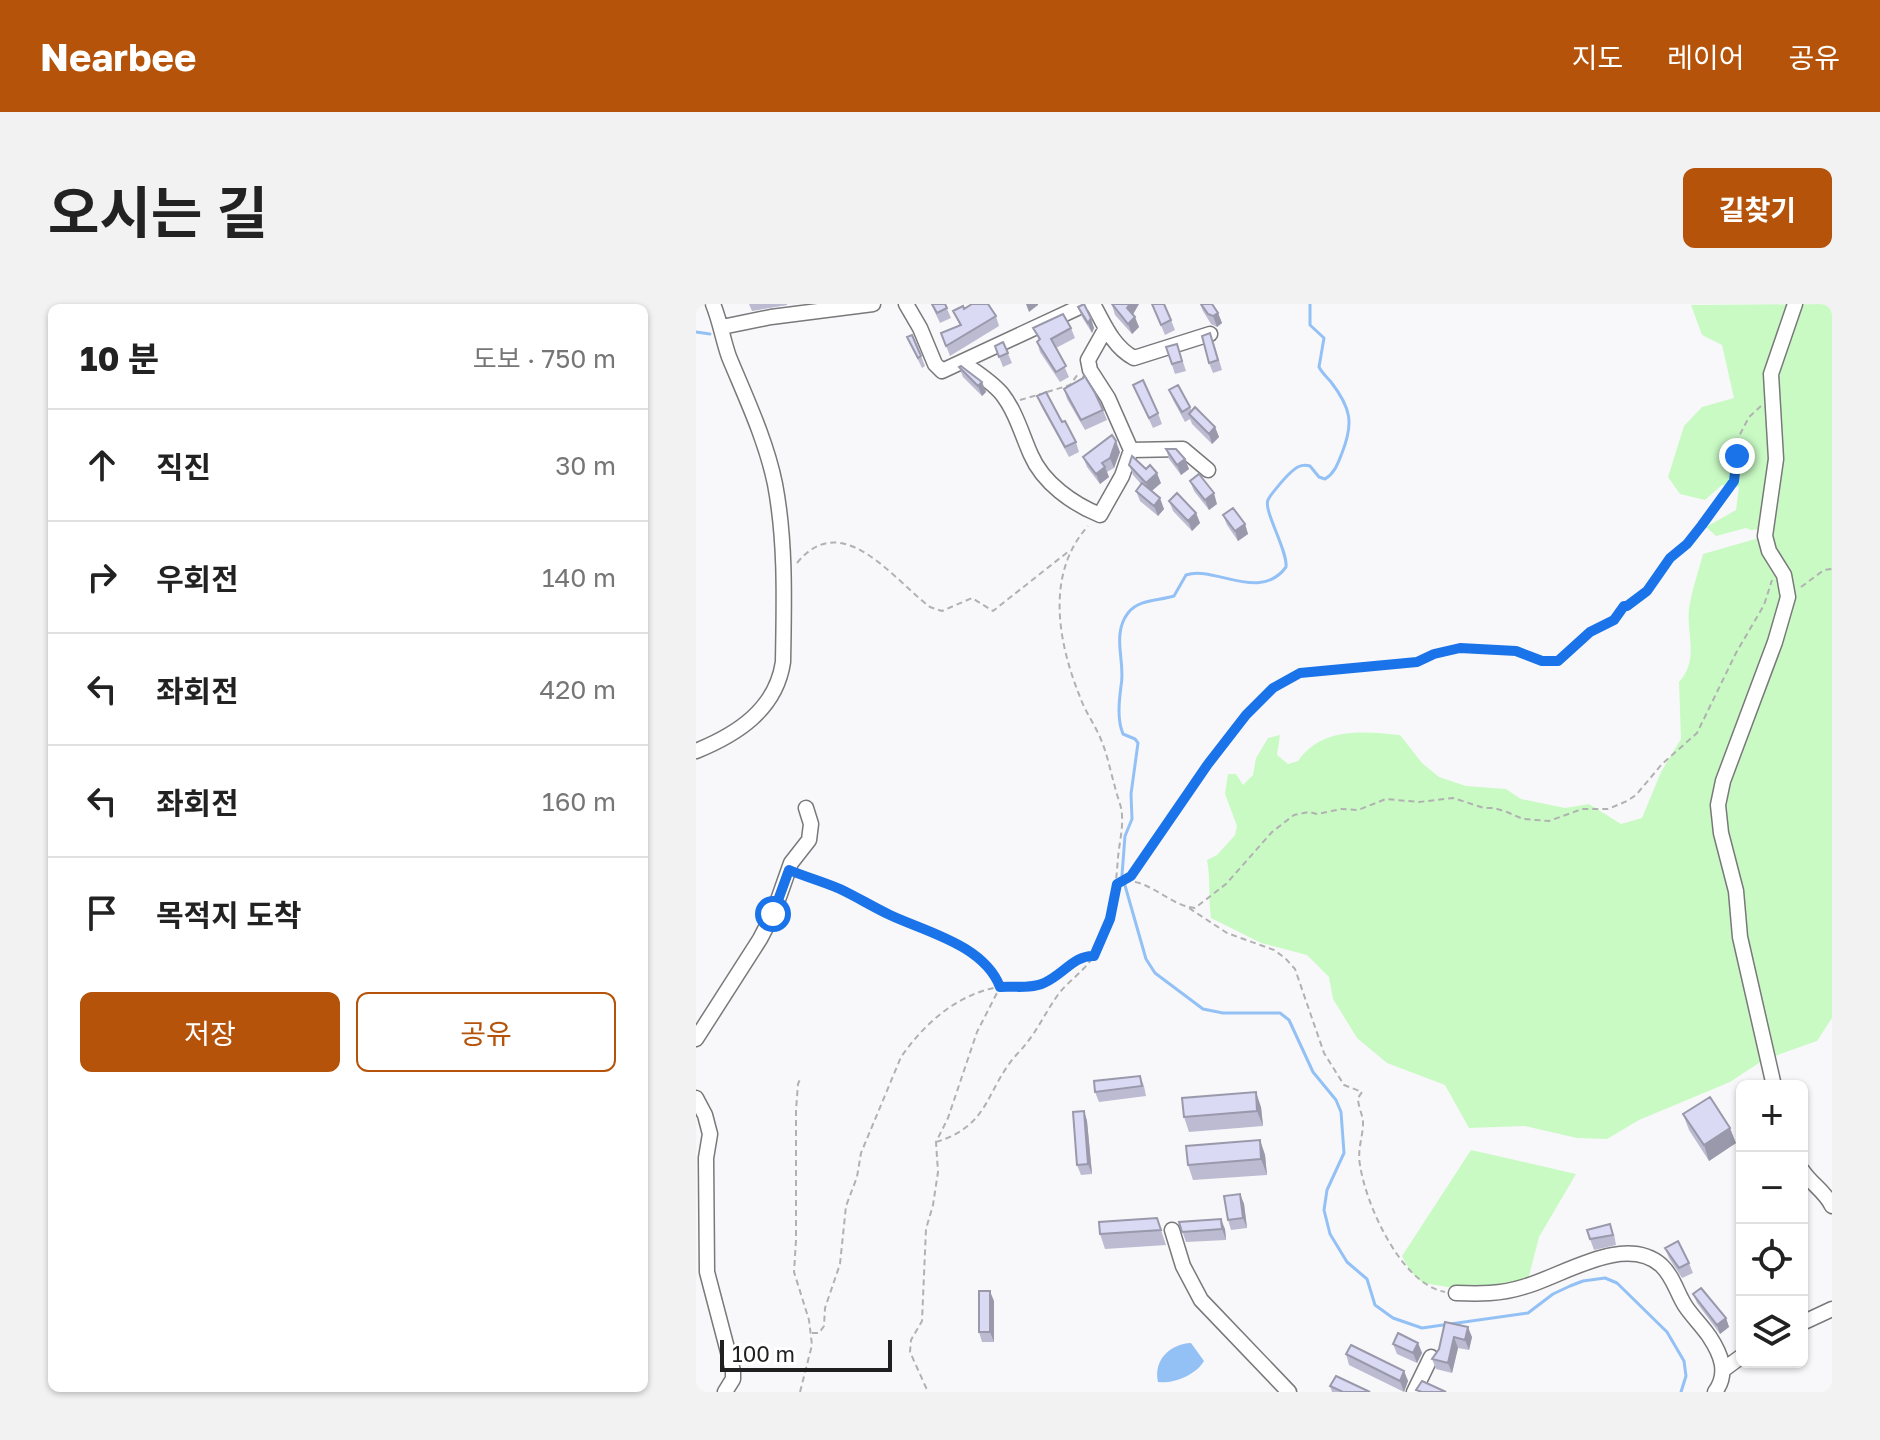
<!DOCTYPE html>
<html lang="ko">
<head>
<meta charset="utf-8">
<style>
	body { margin:0; font-family:"Golos Text","Noto Sans KR",sans-serif; background:#f2f2f2; color:#222 }
	.controls { position:absolute; right:24px; bottom:24px; display:grid; overflow:hidden; border-radius:12px; box-shadow:0 2px 6px #0004 }
	.controls button { width:72px; height:72px; display:grid; place-items:center; padding:0; border:0; border-bottom:2px solid #e0e0e0; background:#fff; color:#222; font:40px sans-serif }
	.scale { position:absolute; left:24px; bottom:20px; width:172px; box-sizing:border-box; padding-left:8px; border:4px solid #202020; border-top:0; font-size:22px; line-height:28px; white-space:nowrap; color:#202020; -webkit-text-stroke:6px #fff; paint-order:stroke }
	.stop { position:absolute; width:24px; height:24px; margin:-18px; border:6px solid #1a73e8; border-radius:50%; background:#fff }
	.stop.end { background:#1a73e8; border-color:#fff; box-shadow:0 2px 8px #0008 }
	.list { margin:0; padding:0; list-style:none }
	h2 { display:flex; justify-content:space-between; align-items:center; height:104px; margin:0; padding:0 32px; font-size:34px }
	h2 small { font-size:26px; font-weight:400; color:#767676 }
	.list li { display:grid; grid-template-columns:52px 1fr auto; gap:24px; align-items:center; box-sizing:border-box; height:112px; padding:0 32px; border-top:2px solid #e0e0e0 }
	.list b { display:block; font-size:30px; white-space:nowrap }
	.list em { font-size:26px; font-style:normal; color:#767676 }
	.actions { display:flex; gap:16px; padding:24px 32px }
	.actions a { flex:1; padding:18px 0; border:2px solid #b45309; border-radius:12px; text-align:center; font-size:28px; color:#b45309 }
	.actions .main { background:#b45309; color:#fff }
	.icon { flex:none; width:44px; height:44px; fill:none; stroke:currentColor; stroke-width:2; stroke-linecap:round; stroke-linejoin:round }
	.map { position:relative; flex:none; width:1136px; height:1088px; overflow:hidden; border-radius:12px }
	header { display:flex; align-items:center; gap:48px; box-sizing:border-box; height:112px; padding:0 40px; background:#b45309; color:#fff }
	header strong { font-size:38px }
	nav { display:flex; gap:44px; margin-inline-start:auto; font-size:28px }
	.intro { display:flex; align-items:center; justify-content:space-between; box-sizing:border-box; height:192px; padding:0 48px }
	h1 { margin:0; font-size:56px }
	.button { padding:20px 36px; border-radius:12px; background:#b45309; color:#fff; font-size:28px; font-weight:700 }
	main { display:flex; gap:48px; padding:0 48px }
	aside { flex:1; background:#fff; border-radius:12px; box-shadow:0 2px 6px #0004 }
	.map>svg:first-child { display:block }
	.green { fill:#c9fac4 }
	.water { fill:#93c1f5 }
	.lines { fill:none; stroke-linecap:round; stroke-linejoin:round }
	.stream { stroke:#93c1f5; stroke-width:3 }
	.minor-casing { stroke:#79797b; stroke-width:17 }
	.path { stroke:#b1b1b2; stroke-width:2; stroke-dasharray:6 4; stroke-linecap:butt }
	.minor { stroke:#fff; stroke-width:14 }
	.wall { fill:#bcbbd2 }
	.shaded-wall { fill:#9999ab }
	.building { fill:#dbdaf4; stroke:#9999ab; stroke-width:2 }
	.route { stroke:#1a73e8; stroke-width:10 }
</style>
</head>
<body>
<header>
<strong>Nearbee</strong>
<nav><a>지도</a><a>레이어</a><a>공유</a></nav>
</header>
<div class="intro"><h1>오시는 길</h1><a class="button">길찾기</a></div>
<main>
<aside>
<h2>10 분<small>도보 · 750 m</small></h2>
<ul class="list">
<li><svg class="icon" aria-label="ahead" viewBox="0 0 24 24"><path d="M12 20V5M6 11l6-6 6 6"/></svg><div><b>직진</b></div><em>30 m</em></li>
<li><svg class="icon" aria-label="right" viewBox="0 0 24 24"><path d="M7 20v-9h11M14 6l5 5-5 5"/></svg><div><b>우회전</b></div><em>140 m</em></li>
<li><svg class="icon" aria-label="left" viewBox="0 0 24 24"><path d="M17 20v-9H6M10 6l-5 5 5 5"/></svg><div><b>좌회전</b></div><em>420 m</em></li>
<li><svg class="icon" aria-label="left" viewBox="0 0 24 24"><path d="M17 20v-9H6M10 6l-5 5 5 5"/></svg><div><b>좌회전</b></div><em>160 m</em></li>
<li><svg class="icon" aria-label="arrive" viewBox="0 0 24 24"><path d="M6 21V4h12l-3 4 3 4H6"/></svg><div><b>목적지 도착</b></div></li>
</ul>
<div class="actions"><a class="main">저장</a><a>공유</a></div>
</aside>
<div class="map">
<svg width="1136" height="1088" viewBox="0 0 1136 1088">
	<rect width="100%" height="100%" fill="#f8f8fa"/>
	<!-- green -->
	<path class="green" d="M1136 0V714L1121 737 1076 753 1025 510 1029 480 1096 292 1068 225 1055 226 1050 224 1020 232 1010 223 1040 206 1043 183 1026 181 1009 196 984 190 972 173 988 122 1006 103 1038 94 1026 41 1006 31 995 1Z
		M1063 234 1086 272 1089 291 1021 485 1037 583 1069 755 1034 778 943 816 911 835 881 834 829 822 773 824 749 781 691 759 661 734 637 695 633 673 611 651 565 639 515 614C512 593 515 578 511 556L521 551 539 531 541 522 529 490 532 470H540L547 481 557 471 560 454 572 434 584 431 581 451 592 460 602 457C625 423 667 427 704 431L726 459 743 473 770 482 810 485 825 495 869 504 893 500 925 520 946 514 965 468 985 435 983 378C1005 354 988 327 994 299 997 282 1003 266 1007 250Z
		M775 846 880 870 843 933 832 976 811 985H764L727 979 714 967 706 952Z"/>
	<!-- water -->
	<path class="water" d="M495 1039 508 1057C500 1071 477 1080 462 1078 457 1056 474 1040 495 1039Z"/>
	<g class="lines">
		<!-- stream -->
		<path class="stream" d="M614 0V21L628 34 623 63C626 69 630 72 635 78 655 104 658 119 646 149 642 159 639 169 629 175L623 173 614 162C605 159 599 164 592 171 588 175 574 191 572 196 567 206 592 247 590 263 564 299 518 261 490 271L478 292C462 297 443 295 432 309 415 331 430 359 425 382 423 398 421 415 427 430L439 435 442 439 435 490 436 515 429 532 426 571 450 655 459 669 507 705 527 709H584L593 716 617 768 640 796 645 808 648 849 631 886 628 906 634 930 651 958 671 975 679 1001 697 1014 726 1024 832 1009 857 990 874 982 887 977 909 974 921 979 971 1028 988 1057 990 1072 985 1088
			M0 28 14 30"/>
		<!-- minor casing -->
		<g class="minor-casing">
			<path id="minor" d="M210 0 224 24 239 60 246 67 390 0
				M397 0C408 20 417 43 438 54L514 30
				M26 23 75 13 177 0
				M410 24 392 56 394 66 412 94 435 146 487 145 512 166
				M267 59C280 68 295 77 306 90 320 108 326 131 335 151 347 179 377 200 404 211L426 172 435 146
				M0 447C42 430 80 405 87 358 88 299 90 238 79 180 70 136 50 94 33 53 27 36 24 17 17 0
				M0 735 64 635 77 610 95 559 113 536 115 520 110 504
				M1078 782 1044 633 1040 587 1025 529 1022 501 1027 477 1079 338 1092 293 1088 271 1073 247 1069 232 1080 155 1075 70 1099 0
				M0 794 9 811 14 830 10 854 11 968 37 1067V1075L29 1088
				M1106 866C1115 880 1129 887 1136 902
				M476 926 487 962 505 996 593 1088
				M760 989C783 990 805 990 827 983 865 973 928 929 965 961 978 973 981 990 990 1003 997 1013 1006 1022 1013 1032 1025 1050 1033 1069 1019 1088
				M1106 1019 1136 1005
				M1027 1066 1046 1052
				M718 1088 735 1053"/>
		</g>
		<!-- path -->
		<path class="path" d="M351 88 374 81 382 70
			M324 96 345 90
			M101 259C146 204 196 274 234 303L246 307 276 294 297 307 373 247
			M1105 283 1128 266 1136 265
			M105 571C118 576 133 580 146 586 163 594 179 604 197 612 232 628 289 642 304 683L281 728 252 814 240 838 242 868 237 901 230 925 226 1017 215 1036 214 1048 232 1088
			M429 577C455 576 474 602 499 604L530 580 576 528 598 511 613 508 621 510 645 505 662 506 690 495 723 498 757 494 788 504H798L811 508 827 515 853 517 886 505H912L931 497 940 491 966 460 1001 429 1040 349 1068 301 1076 276
			M421 580C447 570 462 531 477 508 505 465 557 390 604 369L721 358 738 350 764 344 820 347 846 357 855 359 862 357 887 333 918 316 928 302H931L951 287 974 254 991 240 1038 177 1041 136 1053 113 1065 102
			M493 604 531 629 578 646 589 654 599 665 628 749 648 781 666 788 662 794C662 803 667 811 667 819 667 833 661 846 664 861 670 901 705 980 749 988
			M240 838C296 821 289 784 323 748 341 729 349 708 364 688 374 676 388 667 397 653 417 623 419 589 422 554 423 540 427 526 426 512 426 502 421 493 419 483 414 466 411 448 403 431 397 418 389 407 384 393 362 338 349 270 392 222
			M116 1029H123L128 1022 129 1004 144 960 150 902 161 873 165 849 205 753C229 719 260 691 302 683 316 681 331 685 345 681 365 674 377 651 397 652
			M104 1088 116 1041 113 1016 98 968 100 936V806L102 780 105 773"/>
		<!-- minor -->
		<use href="#minor" class="minor"/>
	</g>
	<!-- wall -->
	<path class="wall" d="M53 0H91V1L56 7Z
		M235 0H249L255 14 244 19Z
		M456 0 475 16 479 26 469 31Z
		M504 0H516L522 9 526 19 521 23 515 20 507 7Z
		M416 1 437 11 443 23 436 30 419 11Z
		M382 3 398 24 396 29 386 13Z
		M268 5 300 12 303 22 254 52 245 29 264 22 257 7Z
		M337 24H375L379 34 360 44 373 73 364 78 344 48 341 38 343 36Z
		M211 33 225 52 229 62 226 64Z
		M307 38 316 59 307 63 299 42Z
		M518 39 526 66 517 69 513 59Z
		M481 40 490 67 479 70 470 43Z
		M263 63 286 78 290 88 286 92 267 73Z
		M437 81 462 109 466 120 457 124Z
		M368 85 407 106 411 116 389 126 371 95Z
		M473 86 494 103 496 107 519 123 523 133 516 140 496 120 494 115 489 118 477 96Z
		M341 92 366 118 380 138 383 148 373 153 345 102Z
		M470 145 489 155 493 165 485 171 473 155Z
		M424 148 418 164 411 168 413 173 404 180 391 163 387 153Z
		M433 161 465 179 456 187 468 205 462 212 444 197 440 187 445 180 437 171Z
		M494 177 521 200 513 206 498 187Z
		M473 197 500 209 504 219 496 227 477 207Z
		M527 211 549 220 552 230 542 237 531 221Z
		M444 772 448 782 450 792 403 798 399 788Z
		M565 803 567 822 493 828 488 813Z
		M388 807 391 817 396 870 385 871 381 861Z
		M987 810 1040 839 1013 857 993 826Z
		M564 836 569 851 571 871 497 876 492 861Z
		M544 890 548 900 551 924 535 926 532 916Z
		M461 914 470 941 409 945 404 930Z
		M483 918 529 925 530 936 490 938Z
		M918 930 920 941 898 946 894 935Z
		M969 944 993 959 997 969 986 974 973 954Z
		M997 990 1030 1014 1033 1023 1024 1030 1001 999Z
		M298 997V1038H286L283 1028Z
		M749 1018 776 1033 773 1046 762 1044 756 1069 740 1065 736 1055 743 1045Z
		M722 1039 726 1049 721 1059 701 1050 697 1040Z
		M650 1050 708 1067 712 1077 708 1088 653 1061Z
		M634 1082 674 1088H636Z"/>
	<!-- shaded-wall -->
	<path class="shaded-wall" d="M330 0H342V1L333 8Z
		M434 0H443L435 14 431 4Z
		M522 9 526 19 521 23 517 12Z
		M439 13 443 23 436 30 432 20Z
		M395 14 398 24 396 29 392 19Z
		M286 78 290 88 286 92 282 82Z
		M519 123 523 133 516 140 513 130Z
		M420 137 424 148 418 164 414 154Z
		M489 155 493 165 485 171 481 161Z
		M409 163 413 173 404 180 400 170Z
		M461 169 465 179 453 189 450 179Z
		M518 189 521 200 513 206 509 196Z
		M464 194 468 205 462 212 458 202Z
		M500 209 504 219 496 227 492 217Z
		M549 220 552 230 542 237 539 227Z
		M560 788 565 803 567 822 561 807Z
		M388 807 391 817 396 870 392 860Z
		M1034 824 1040 839 1013 857 1008 841Z
		M564 836 569 851 571 871 565 855Z
		M544 890 548 900 551 924 547 914Z
		M525 915 529 925 530 936 526 925Z
		M294 987 298 997V1038L294 1028Z
		M1030 1014 1033 1023 1024 1030 1021 1021Z
		M772 1023 776 1033 773 1046 769 1036Z
		M758 1033 762 1044 756 1069 752 1059Z
		M722 1039 726 1049 721 1059 717 1049Z
		M708 1067 712 1077 708 1088 704 1077Z"/>
	<!-- building -->
	<path class="building" d="M236 0H249L251 4 241 9Z
		M276 0H292L300 12 250 42 245 29 265 21 257 7 267 2 268 5Z
		M388 0 395 14 392 19 382 3Z
		M416 0H434L431 4 439 13 432 20Z
		M456 0H468L475 16 465 21Z
		M505 0H516L522 9 517 12 512 10Z
		M367 10 375 24 355 35 370 62 360 68 341 38 344 35 337 24Z
		M514 29 522 56 513 59 506 32Z
		M216 31 225 52 222 54 211 33Z
		M307 38 312 49 303 53 299 42Z
		M481 40 486 57 476 60 470 43Z
		M265 62 286 78 282 82 263 63Z
		M388 71 399 89 407 106 385 116 368 85 387 74Z
		M447 76 462 109 453 114 437 81Z
		M482 81 494 103 486 108 473 86Z
		M350 88 366 118 369 117 380 138 369 143 341 92Z
		M499 103 519 123 513 130 493 110Z
		M416 131 420 137 414 154 406 159 409 163 400 170 387 153Z
		M470 145H480L489 155 481 161Z
		M436 152 450 165 454 161 461 169 450 179 433 161Z
		M503 170 518 189 509 196 494 177Z
		M446 179 464 194 458 202 440 187Z
		M481 189 500 209 492 217 473 197Z
		M537 204 549 220 539 227 527 211Z
		M444 772 446 782 399 788 398 777Z
		M560 788 561 807 488 813 486 794Z
		M1014 793 1034 824 1008 841 987 810Z
		M388 807 392 860 381 861 377 808Z
		M564 836 565 855 492 861 490 842Z
		M544 890 547 914 532 916 528 892Z
		M461 914 465 926 404 930 403 918Z
		M525 915 526 925 486 928 483 918Z
		M914 920 917 931 894 935 891 926Z
		M982 937 993 959 983 964 969 944Z
		M1005 984 1030 1014 1021 1021 997 990Z
		M283 987H294V1028H283Z
		M749 1018 772 1023 769 1036 758 1033 752 1059 736 1055 743 1045Z
		M702 1029 722 1039 717 1049 697 1040Z
		M655 1041 708 1067 704 1077 650 1050Z
		M640 1072 674 1088H647L634 1082Z
		M726 1077 750 1088H726L720 1086Z"/>
	<g class="lines">
		<!-- route -->
		<path class="route" d="M77 610 93 566C110 573 128 578 144 585 161 593 177 603 194 611 230 628 288 641 304 683 318 682 335 685 348 679 367 671 378 651 398 652L414 615 421 580 435 572 512 460 550 411 577 384 604 369 721 358 738 350 764 344 820 347 846 357H862L894 328 918 316 928 302H931L951 287 974 254 991 240 1006 221 1038 177 1041 152"/>
	</g>
</svg>
<div class="controls">
<button>+</button>
<button>−</button>
<button><svg class="icon" aria-label="locate" viewBox="0 0 24 24"><circle cx="12" cy="12" r="6"/><path d="M12 2v4M12 18v4M2 12h4M18 12h4"/></svg></button>
<button><svg class="icon" aria-label="layers" viewBox="0 0 24 24"><path d="M12 4l9 5-9 5-9-5zM3 14l9 5 9-5"/></svg></button>
</div>
<div class="scale">100 m</div>
<div class="stop" style="left:77px;top:610px"></div>
<div class="stop end" style="left:1041px;top:152px"></div>
</div>
</main>
</body>
</html>
